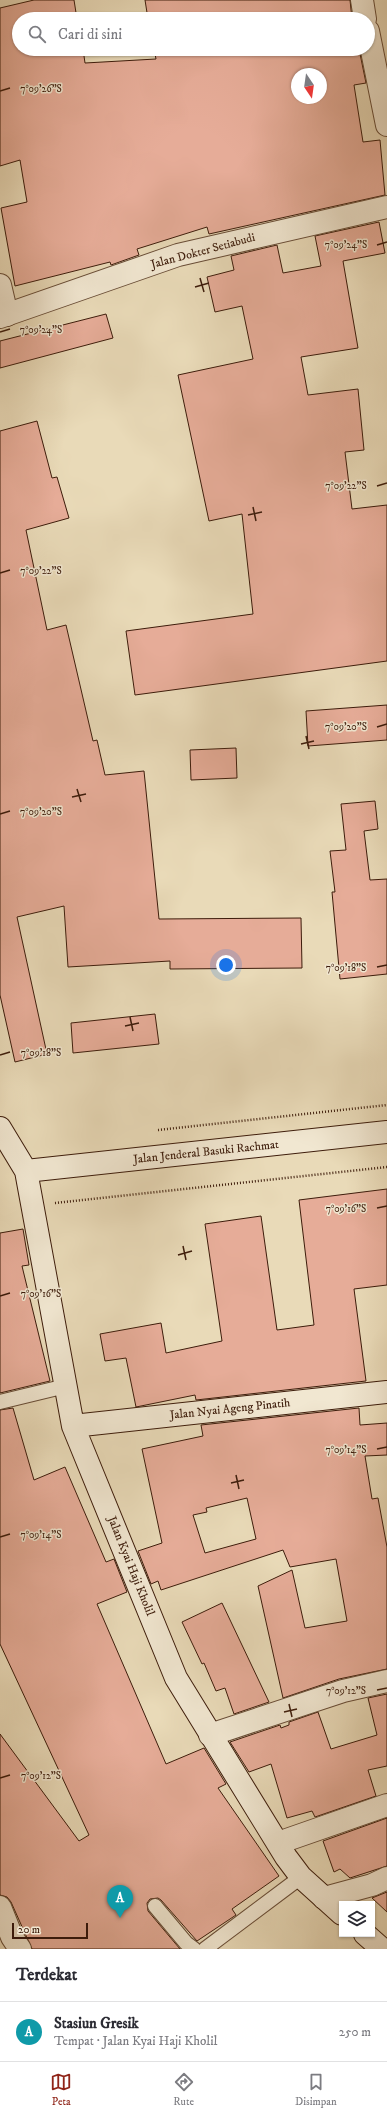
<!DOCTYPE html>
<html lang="id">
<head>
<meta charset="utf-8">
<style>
	body { margin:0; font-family:"IM FELL DW Pica",serif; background:#f2f2f3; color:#2b2b33 }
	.controls { position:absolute; right:12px; bottom:12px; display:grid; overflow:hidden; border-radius:0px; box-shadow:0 1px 3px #0004 }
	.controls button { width:36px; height:36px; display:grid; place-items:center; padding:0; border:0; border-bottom:1px solid #e1e1e2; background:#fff; color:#2b2b33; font:20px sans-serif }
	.compass { position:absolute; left:291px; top:68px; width:36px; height:36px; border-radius:50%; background:#fff; box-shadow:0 1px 3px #0004; rotate:167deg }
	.scale { position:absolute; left:12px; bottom:10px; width:76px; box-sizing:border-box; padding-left:4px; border:2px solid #3d1c0b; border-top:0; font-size:11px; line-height:14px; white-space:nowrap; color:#3d1c0b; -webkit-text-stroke:3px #f1e7d1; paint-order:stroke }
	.you { position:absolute; left:226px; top:965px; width:14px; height:14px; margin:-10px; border:3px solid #fff; border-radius:50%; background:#1a73e8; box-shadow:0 0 0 6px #1a73e833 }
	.badge { display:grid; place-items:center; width:26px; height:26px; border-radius:50%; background:#8f2418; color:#fff; font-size:13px; font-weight:700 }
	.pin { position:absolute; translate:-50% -33px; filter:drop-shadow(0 1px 2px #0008) }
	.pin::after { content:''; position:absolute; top:21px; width:14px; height:12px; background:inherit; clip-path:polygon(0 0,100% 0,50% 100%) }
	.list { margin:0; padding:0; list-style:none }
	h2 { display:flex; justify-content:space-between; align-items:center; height:52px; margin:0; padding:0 16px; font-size:17px }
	h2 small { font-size:13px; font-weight:400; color:#7c7c81 }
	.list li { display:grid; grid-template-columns:26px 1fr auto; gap:12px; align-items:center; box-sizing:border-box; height:60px; padding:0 16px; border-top:1px solid #e1e1e2 }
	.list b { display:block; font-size:15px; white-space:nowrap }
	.list p { margin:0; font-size:13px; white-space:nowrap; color:#7c7c81 }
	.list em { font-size:13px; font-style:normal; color:#7c7c81 }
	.icon { flex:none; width:22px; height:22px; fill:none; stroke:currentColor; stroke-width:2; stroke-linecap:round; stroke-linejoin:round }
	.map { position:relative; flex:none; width:387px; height:1949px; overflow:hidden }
	.search { position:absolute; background:#fff; box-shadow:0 1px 3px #0004; left:12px; right:12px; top:12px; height:44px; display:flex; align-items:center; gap:10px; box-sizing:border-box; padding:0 14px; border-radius:22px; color:#7c7c81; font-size:15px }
	.sheet { height:112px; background:#fff }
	nav { display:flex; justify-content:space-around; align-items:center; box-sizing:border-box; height:56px; border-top:1px solid #e1e1e2; background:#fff; font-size:11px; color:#7c7c81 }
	nav a { display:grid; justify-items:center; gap:2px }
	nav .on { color:#8f2418 }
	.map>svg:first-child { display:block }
	.building { fill:#e6ac98; stroke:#3d1c0b; fill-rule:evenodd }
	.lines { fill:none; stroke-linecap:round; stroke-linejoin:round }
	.service-casing { stroke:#684c36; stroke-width:16 }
	.minor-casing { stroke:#684c36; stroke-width:24 }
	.tertiary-casing { stroke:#684c36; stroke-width:24 }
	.secondary-casing { stroke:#3d1c0b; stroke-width:24 }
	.path { stroke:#3d1c0b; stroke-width:2.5; stroke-dasharray:1 2; stroke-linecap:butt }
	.service { stroke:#f1e7d1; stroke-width:14 }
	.minor { stroke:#f1e7d1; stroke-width:22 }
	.tertiary { stroke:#f1e7d1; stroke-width:22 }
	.secondary { stroke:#f1e7d1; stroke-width:22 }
	.ticks { fill:none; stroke:#3d1c0b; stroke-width:1.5 }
	.labels { text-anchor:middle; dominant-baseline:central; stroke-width:3; stroke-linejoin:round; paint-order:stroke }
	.street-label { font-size:12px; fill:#3d1c0b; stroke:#f1e7d1 }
	.ticks-label { font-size:10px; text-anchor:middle; fill:#3d1c0b; stroke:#f1e7d1; stroke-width:3; stroke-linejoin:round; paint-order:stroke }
</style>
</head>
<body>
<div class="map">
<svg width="387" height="1949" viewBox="0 0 387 1949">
	<rect width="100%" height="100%" fill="#e9dab8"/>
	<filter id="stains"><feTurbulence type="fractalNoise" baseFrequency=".005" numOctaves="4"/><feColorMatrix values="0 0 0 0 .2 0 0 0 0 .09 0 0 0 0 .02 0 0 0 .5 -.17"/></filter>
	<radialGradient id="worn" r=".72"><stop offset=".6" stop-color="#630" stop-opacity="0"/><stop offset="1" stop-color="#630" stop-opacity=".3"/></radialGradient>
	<!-- building -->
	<path class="building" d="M34 0H74L77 19H19V49H83L85 63 156 59 154 49H359L366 83 354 85 363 142 380 140 385 195 209 234 207 227 137 249 139 255 111 265 110 262 15 286 1 208 27 202 20 160 0 166V8ZM297 74H321V98H297Z
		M145 0H350L352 19H148Z
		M379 222 385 253 343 261 358 348 301 357 308 395 358 389 364 450 345 452 352 509 387 505V661L135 695 126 631 253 614 242 514 209 521 178 375 253 359 242 306 215 312 207 277 234 270 231 256 277 245 283 273 321 266 315 236Z
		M106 314 113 338 0 368V341Z
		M37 421 52 478 57 477 69 518 26 530 47 630 66 625 93 741 97 740 105 775 144 771 159 919 301 918 302 968 170 969V961L68 967 64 906 17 917 47 1054 15 1062 0 995V431Z
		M387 705V740L308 746 306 711Z
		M236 748 237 778 191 780 190 750Z
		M375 801 378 829 364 831 370 880 387 879V974L340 979 332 892H335L330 851 346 850 341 804Z
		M155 1014 159 1044 73 1053 71 1023Z
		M387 1189V1285L354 1289 366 1381 196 1400 195 1395 136 1407 126 1358 105 1361 100 1334 161 1323 166 1353 222 1341 205 1224 261 1216 277 1330 314 1325 299 1200Z
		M23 1229 29 1265 22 1266 50 1381 0 1393V1233Z
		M13 1408 34 1480 65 1467 106 1562 114 1559 127 1592 97 1604 166 1764 204 1748 226 1784 218 1788 279 1876 232 1909 236 1915 197 1941 161 1900 158 1898 150 1899 147 1903 148 1911 180 1949H32L11 1902 7 1897 0 1895V1734L79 1841 89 1835 0 1644V1410Z
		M359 1408 360 1425 387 1423V1455L365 1456 372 1499 378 1498 387 1547V1669L339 1679 283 1698 258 1586 292 1570 305 1628 347 1621 336 1559 290 1567 283 1550 161 1590 158 1581 151 1584 138 1551 162 1543 142 1449 203 1436 201 1425ZM247 1498 256 1539 205 1553 193 1515 207 1512 206 1508Z
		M222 1603 269 1702 234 1714 225 1688 216 1691 204 1663 202 1664 182 1622Z
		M387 1694V1766L368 1770 376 1796 315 1817 312 1811 287 1818 271 1764 249 1772 230 1742 280 1725 281 1728 289 1725V1722L318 1712 331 1749 377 1735 368 1698Z
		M387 1818V1866L350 1878 340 1869 334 1872 323 1841Z
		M387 1892V1912L372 1898Z"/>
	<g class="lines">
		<!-- service casing -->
		<g class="service-casing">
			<path id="service" d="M0 1402 66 1386
				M155 1906 186 1943 194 1949
				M205 1949 301 1877"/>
		</g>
		<!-- minor casing -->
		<g class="minor-casing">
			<path id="minor" d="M0 285 7 315
				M210 1735 343 1691 387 1681
				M278 1843 387 1805
				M324 1898 372 1885 387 1878
				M0 1907 12 1937 20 1949"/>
		</g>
		<!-- tertiary casing -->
		<g class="tertiary-casing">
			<path id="tertiary" d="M362 0 365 19
				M368 31 387 125
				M0 317 178 255 387 207"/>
		</g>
		<!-- secondary casing -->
		<g class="secondary-casing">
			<path id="secondary" d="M0 1128 26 1171 73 1426 176 1678 286 1857 301 1877 342 1914
				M26 1171 387 1132
				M73 1426 387 1392
				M365 1934 382 1949"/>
		</g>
		<!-- path -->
		<path class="path" d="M158 1130 387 1105
			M55 1203 387 1167"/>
		<!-- service -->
		<use href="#service" class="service"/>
		<!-- minor -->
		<use href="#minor" class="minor"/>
		<!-- tertiary -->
		<use href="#tertiary" class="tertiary"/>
		<!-- secondary -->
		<use href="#secondary" class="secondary"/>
	</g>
	<!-- ticks -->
	<path class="ticks" d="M0 91 10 88M377 245 387 242M200 278 204 292M195 287 209 283M0 332 10 329M377 486 387 483M253 507 256 521M248 515 262 512M0 573 10 570M377 727 387 724M306 736 309 749M301 744 314 741M77 789 81 802M72 797 86 794M0 814 10 811M377 967 387 965M130 1017 133 1031M125 1026 139 1023M0 1055 10 1052M377 1208 387 1206M183 1246 186 1260M178 1255 192 1251M0 1296 10 1293M377 1449 387 1447M236 1475 239 1489M231 1483 244 1480M0 1537 10 1534M377 1690 387 1688M289 1704 292 1717M284 1712 297 1709M0 1778 10 1775"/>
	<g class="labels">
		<!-- street labels -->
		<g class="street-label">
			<text transform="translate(203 251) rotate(-15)">Jalan Dokter Setiabudi</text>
			<text transform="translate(206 1152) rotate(-6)">Jalan Jenderal Basuki Rachmat</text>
			<text transform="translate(230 1409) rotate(-6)">Jalan Nyai Ageng Pinatih</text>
			<text transform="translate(131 1566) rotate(68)">Jalan Kyai Haji Kholil</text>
		</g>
	</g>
	<g class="ticks-label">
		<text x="41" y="92">7°09'26"S</text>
		<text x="346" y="248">7°09'24"S</text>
		<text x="41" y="333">7°09'24"S</text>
		<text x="346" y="489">7°09'22"S</text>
		<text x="41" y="574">7°09'22"S</text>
		<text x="346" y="730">7°09'20"S</text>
		<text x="41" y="815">7°09'20"S</text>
		<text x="346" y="971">7°09'18"S</text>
		<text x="41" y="1056">7°09'18"S</text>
		<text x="346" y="1212">7°09'16"S</text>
		<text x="41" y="1297">7°09'16"S</text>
		<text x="346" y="1453">7°09'14"S</text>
		<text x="41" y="1538">7°09'14"S</text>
		<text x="346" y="1694">7°09'12"S</text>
		<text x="41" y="1779">7°09'12"S</text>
	</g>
	<rect width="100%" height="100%" filter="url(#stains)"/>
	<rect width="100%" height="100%" fill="url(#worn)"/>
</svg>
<div class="controls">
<button><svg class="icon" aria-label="layers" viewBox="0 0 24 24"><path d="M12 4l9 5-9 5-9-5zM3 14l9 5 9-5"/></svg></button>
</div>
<svg class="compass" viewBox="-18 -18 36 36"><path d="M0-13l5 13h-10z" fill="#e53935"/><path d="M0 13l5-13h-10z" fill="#7c7c81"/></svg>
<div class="scale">20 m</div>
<div class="you"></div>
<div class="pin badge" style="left:120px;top:1918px;background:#0f9aa8">A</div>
<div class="search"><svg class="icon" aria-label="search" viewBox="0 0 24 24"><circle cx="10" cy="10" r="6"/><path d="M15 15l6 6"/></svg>Cari di sini</div>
</div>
<section class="sheet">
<h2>Terdekat<small></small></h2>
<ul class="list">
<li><span class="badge" style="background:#0f9aa8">A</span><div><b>Stasiun Gresik</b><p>Tempat · Jalan Kyai Haji Kholil</p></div><em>250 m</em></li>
</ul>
</section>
<nav>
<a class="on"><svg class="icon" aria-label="map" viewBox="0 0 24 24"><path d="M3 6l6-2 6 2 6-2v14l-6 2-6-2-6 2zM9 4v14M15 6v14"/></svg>Peta</a>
<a><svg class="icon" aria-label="directions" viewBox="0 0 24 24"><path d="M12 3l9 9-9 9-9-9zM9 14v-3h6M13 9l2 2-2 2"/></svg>Rute</a>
<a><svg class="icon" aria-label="saved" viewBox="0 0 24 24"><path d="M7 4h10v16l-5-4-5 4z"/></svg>Disimpan</a>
</nav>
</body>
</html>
